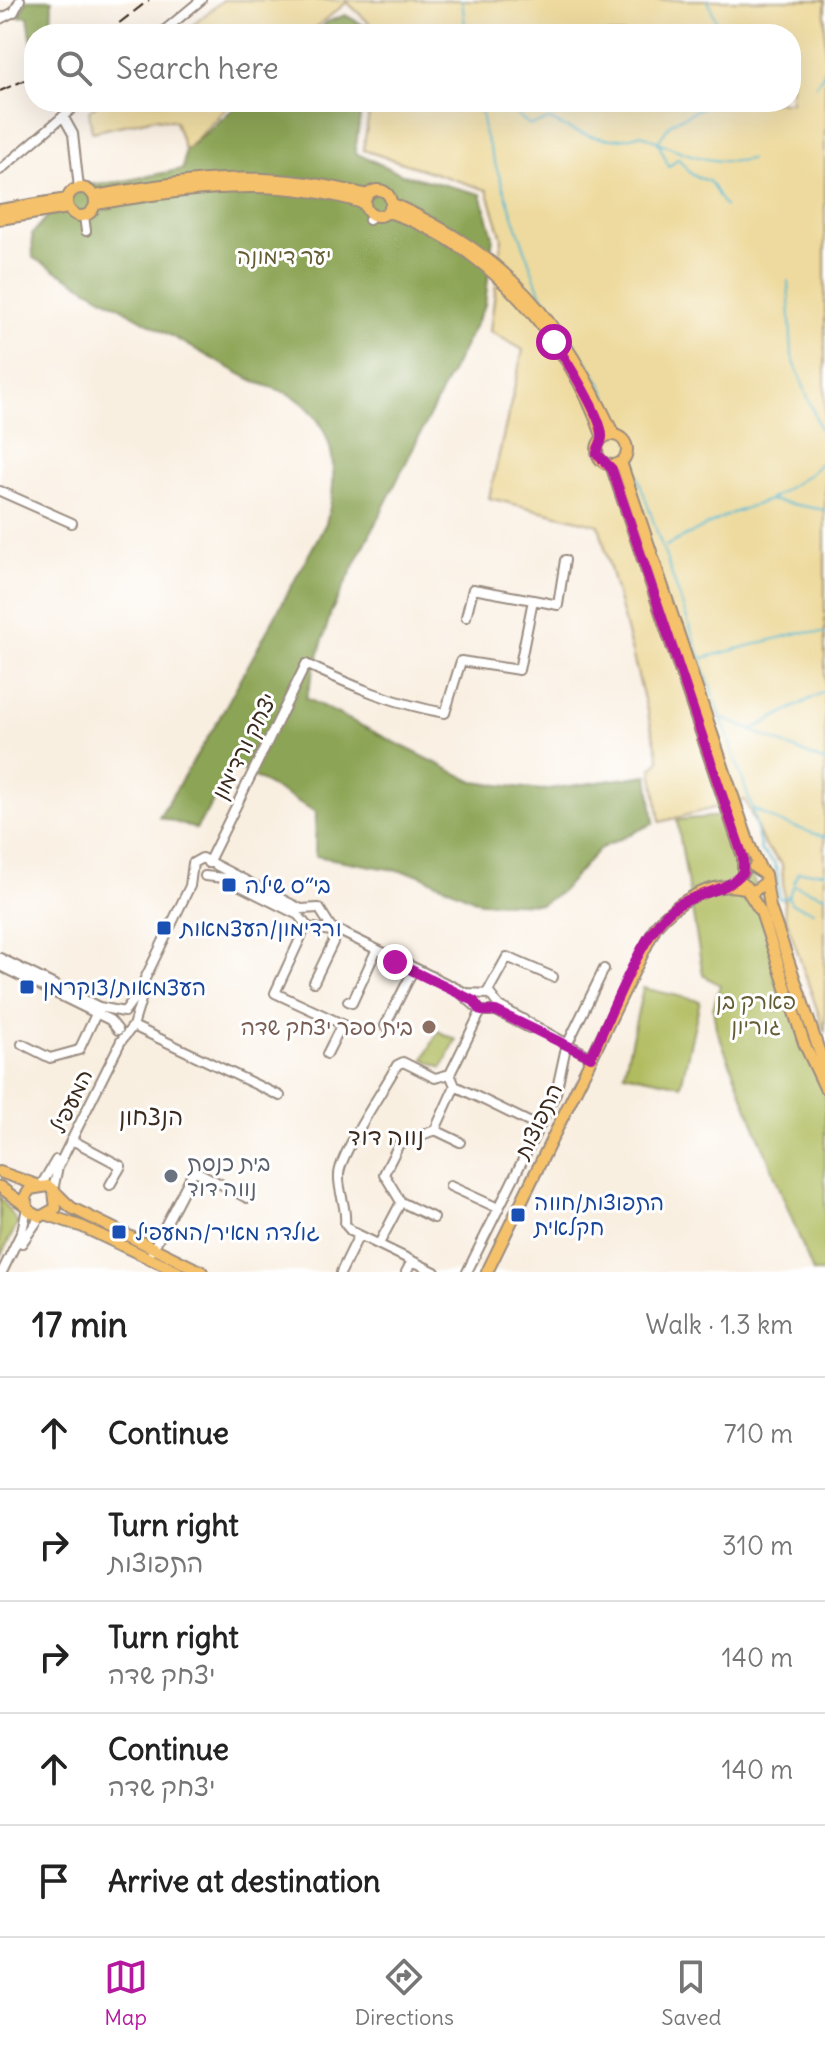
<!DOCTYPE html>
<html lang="en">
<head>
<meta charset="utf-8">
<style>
	body { margin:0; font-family:Delius,"Playpen Sans Hebrew",sans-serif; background:#f2f2f2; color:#222 }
	.stop { position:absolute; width:24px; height:24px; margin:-18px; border:6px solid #b5179e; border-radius:50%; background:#fff }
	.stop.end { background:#b5179e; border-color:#fff; box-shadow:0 2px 8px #0008 }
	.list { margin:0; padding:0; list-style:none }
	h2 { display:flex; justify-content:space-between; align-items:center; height:104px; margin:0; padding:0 32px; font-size:34px }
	h2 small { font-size:26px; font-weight:400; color:#767676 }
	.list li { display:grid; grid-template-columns:52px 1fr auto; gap:24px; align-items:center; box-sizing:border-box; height:112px; padding:0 32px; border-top:2px solid #e0e0e0 }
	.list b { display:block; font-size:30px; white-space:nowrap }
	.list p { margin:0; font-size:26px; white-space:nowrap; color:#767676 }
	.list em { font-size:26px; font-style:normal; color:#767676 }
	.icon { flex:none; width:44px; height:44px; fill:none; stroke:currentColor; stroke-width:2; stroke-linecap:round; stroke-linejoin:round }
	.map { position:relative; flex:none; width:825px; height:1272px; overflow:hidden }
	.search { position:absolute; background:#fff; box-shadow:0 8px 32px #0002; left:24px; right:24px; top:24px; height:88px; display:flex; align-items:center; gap:20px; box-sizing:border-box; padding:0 28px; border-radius:32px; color:#767676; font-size:30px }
	.sheet { height:664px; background:#fff }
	nav { display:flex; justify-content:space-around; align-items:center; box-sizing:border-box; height:112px; border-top:2px solid #e0e0e0; background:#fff; font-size:22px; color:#767676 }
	nav a { display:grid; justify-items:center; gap:4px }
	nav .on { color:#b5179e }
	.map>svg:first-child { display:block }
	.green { fill:#b0bc5e; stroke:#76733e; stroke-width:2 }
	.forest { fill:#8ca455; stroke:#64673a; stroke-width:2 }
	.sand { fill:#eeda9e; stroke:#94825e; stroke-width:2 }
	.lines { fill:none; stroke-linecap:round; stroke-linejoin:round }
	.stream { stroke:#51b8ce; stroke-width:2 }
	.minor-casing { stroke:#9a8c80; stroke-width:12 }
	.major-casing { stroke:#9a8c80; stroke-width:14 }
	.minor { stroke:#fff; stroke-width:8 }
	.major { stroke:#f5c16b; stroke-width:10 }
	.rail { stroke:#3b2a1e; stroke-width:2; stroke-dasharray:12 6; stroke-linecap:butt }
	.route { stroke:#b5179e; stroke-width:10 }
	.transit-dot { fill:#1a4fb4; stroke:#fff; stroke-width:3 }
	.education-dot { fill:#8d6e63; stroke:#fff; stroke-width:3 }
	.worship-dot { fill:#6b7280; stroke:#fff; stroke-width:3 }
	.labels { text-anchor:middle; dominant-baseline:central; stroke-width:6; stroke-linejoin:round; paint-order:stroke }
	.park-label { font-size:22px; fill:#645d34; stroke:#fff }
	.street-label { font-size:22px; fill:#3b2a1e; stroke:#fff }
	.transit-label { font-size:22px; fill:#164399; stroke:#fff; text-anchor:start }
	.education-label { font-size:22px; fill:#785e54; stroke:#fff; text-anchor:end }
	.worship-label { font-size:22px; fill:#5b616d; stroke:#fff; text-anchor:start }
	.neighbourhood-label { font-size:24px; fill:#3b2a1e; stroke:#fff }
</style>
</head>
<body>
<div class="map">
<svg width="825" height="1272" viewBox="0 0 825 1272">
	<rect width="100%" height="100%" fill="#fff"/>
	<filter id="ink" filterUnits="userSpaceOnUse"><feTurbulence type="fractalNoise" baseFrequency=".0125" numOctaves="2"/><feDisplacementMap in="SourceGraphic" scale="16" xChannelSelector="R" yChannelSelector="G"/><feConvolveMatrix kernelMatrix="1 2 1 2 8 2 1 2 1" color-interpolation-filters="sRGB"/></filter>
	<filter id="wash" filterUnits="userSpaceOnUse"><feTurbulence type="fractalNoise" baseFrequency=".006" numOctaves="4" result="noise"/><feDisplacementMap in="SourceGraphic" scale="32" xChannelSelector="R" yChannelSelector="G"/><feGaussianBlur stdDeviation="1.8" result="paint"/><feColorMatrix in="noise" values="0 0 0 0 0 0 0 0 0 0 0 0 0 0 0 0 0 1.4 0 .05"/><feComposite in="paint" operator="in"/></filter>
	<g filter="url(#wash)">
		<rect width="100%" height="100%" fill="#f9efe1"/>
		<!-- green -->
		<path class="green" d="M723 816 730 817 743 834 756 889 825 1083V1272H813L716 1028 713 1009 720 985 703 975 677 820Z
			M643 988 700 1001 681 1085 624 1073Z
			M438 1031 456 1040 442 1068 424 1059Z
			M0 1197 18 1223 0 1257Z"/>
		<!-- forest -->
		<path class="forest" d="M27 0H52L51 34H34V58L28 16 19 17Z
			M345 15 367 27 372 34H315L327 22Z
			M241 102H362L355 153 402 174 481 194 493 236 485 305 331 612 306 698 474 782 542 790 648 775 654 823 599 849 561 892 541 904 480 902 417 874 315 856 316 812 235 766 196 829 159 817 216 724 326 523C337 484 339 440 308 408 291 390 269 389 248 378 176 340 105 298 33 258L32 234 60 202 86 185 119 182 183 169 185 151Z"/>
		<!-- sand -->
		<path class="sand" d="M223 0H825V1033L785 915 782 864 764 845 745 800 660 822 652 768 660 761 599 525 489 498 523 350 490 331 502 238 487 190 363 150 371 102H791V34H381L347 2 308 34H182Z
			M100 102H232L185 151 175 121 155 118 92 132 89 111Z"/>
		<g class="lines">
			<!-- stream -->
			<path class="stream" d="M462 0 466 34
				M708 0 721 34
				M816 86 825 71
				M480 102 484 132 539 290 601 383 619 422 633 438 637 446 636 471 752 807 761 851 774 863 777 871 779 899 788 897 794 885 825 896
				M498 102 530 125 550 120C577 134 610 146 641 134 674 150 713 168 750 159
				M713 102 671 123 658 142 669 167 678 158 691 174 710 182 725 207
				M788 281 792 356 825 442
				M769 500 811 473 825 458
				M666 546 730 514 769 500 825 510
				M703 658 802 632 825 633
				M720 717 825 762
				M752 730 825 691
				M752 808 779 822 825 837
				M794 882 798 872H825
				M788 897 792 904 813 911"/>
		</g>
	</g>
	<g filter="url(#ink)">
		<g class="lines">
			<!-- minor casing -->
			<g class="minor-casing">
				<path id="minor" d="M0 19 14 12 20 0
					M160 34 201 0
					M63 116 73 134 79 188
					M0 170 80 102
					M84 216 86 231
					M369 220 372 214
					M0 491 72 523
					M533 600 558 605 565 560
					M208 863 306 664C352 686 395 704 445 713L461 661 519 670 533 600 473 589 466 617
					M205 876 224 878 298 915 308 927 331 931
					M306 926 275 993 342 1024 327 1054
					M0 958 99 1007 124 1012
					M0 966 110 1020 118 1030
					M314 982 337 934
					M487 993 507 957 553 977
					M465 997 481 1011H496L529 1028
					M348 1001 352 1003 375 953
					M124 1012 138 993 190 886 193 863 202 858 301 909 319 908 331 927 466 993 490 994 499 1006 591 1057
					M133 1026 280 1096
					M385 1026 413 971
					M22 1044 50 1058 79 1050 96 1014
					M450 1074 481 1011
					M435 1130 460 1142
					M72 1140 121 1166 110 1185
					M41 1185 56 1160
					M450 1186 498 1208
					M53 1190 58 1167 121 1041 133 1026 143 993
					M401 1202 434 1218
					M22 1243 40 1217
					M379 1244 401 1202 384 1174 399 1144 435 1130 455 1086
					M152 1251 194 1170 247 1198
					M2 1272 22 1231 27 1208
					M341 1272 359 1235
					M406 1272 412 1261
					M435 1272 351 1231 345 1224C347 1206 338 1192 339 1175 339 1155 386 1086 397 1065L403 1062 435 1078 450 1074 455 1086 539 1127
					M467 1272 556 1093 566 1047 604 969"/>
			</g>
			<!-- major casing -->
			<g class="major-casing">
				<path id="major" d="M67 202a14 14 0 1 1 28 0a14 14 0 1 1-28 0Z
					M365 203a13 13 0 1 1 26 0a13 13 0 1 1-26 0Z
					M95 196C196 177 266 169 368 195
					M391 203C510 256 560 320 614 435
					M96 204C186 189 276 175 365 204
					M0 210 67 199
					M388 212C489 244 569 340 603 438
					M0 219 68 208
					M597 450a15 15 0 1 1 30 0a15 15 0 1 1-30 0Z
					M621 462 749 844 760 868
					M611 465 743 857V872
					M754 867 765 874 770 907 825 1068
					M741 883 753 892 766 882
					M747 890 761 912 804 1043 825 1088
					M0 1172 37 1185
					M0 1187 26 1206
					M54 1192 56 1208 40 1217 28 1210 25 1197 30 1189 48 1186C57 1192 63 1201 72 1208L202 1272
					M48 1215 83 1227 178 1272
					M487 1272 656 926C676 902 712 880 744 888"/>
			</g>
			<!-- minor -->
			<use href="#minor" class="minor"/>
			<!-- major -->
			<use href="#major" class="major"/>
			<!-- rail -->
			<path class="rail" d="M105 34 149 0
				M0 91 34 76"/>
		</g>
	</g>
	<g class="lines" filter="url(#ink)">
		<!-- route -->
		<path class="route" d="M395 962 474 1001 481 1011H496L591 1057C610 1018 640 935 672 909 693 892 726 894 743 872V857L612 469 597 454C597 447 602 443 602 437 604 420 565 358 554 342"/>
	</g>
	<!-- markers -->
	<g class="transit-dot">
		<rect x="221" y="877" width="16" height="16" rx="4"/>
		<rect x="156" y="920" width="16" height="16" rx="4"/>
		<rect x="19" y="979" width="16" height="16" rx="4"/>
		<rect x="510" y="1207" width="16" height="16" rx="4"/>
		<rect x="111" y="1224" width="16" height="16" rx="4"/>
	</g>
	<circle class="education-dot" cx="429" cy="1027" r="8"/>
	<circle class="worship-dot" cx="171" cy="1176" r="8"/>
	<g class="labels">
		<!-- park labels -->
		<g class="park-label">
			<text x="284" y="256">יער דימונה</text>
			<text x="756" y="1001">פארק בן<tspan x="756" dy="25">גוריון</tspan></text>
		</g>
		<!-- street labels -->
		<g class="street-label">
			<text transform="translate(244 746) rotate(-63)">יצחק ורדימון</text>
			<text transform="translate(71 1101) rotate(-64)">המעפיל</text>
			<text transform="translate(538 1121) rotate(-64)">התפוצות</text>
		</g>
		<!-- transit labels -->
		<g class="transit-label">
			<text x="245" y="885">בי״ס שילה</text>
			<text x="180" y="928">ורדימון/העצמאות</text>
			<text x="43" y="987">העצמאות/צוקרמן</text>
			<text x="534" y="1202">התפוצות/חווה<tspan x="534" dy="25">חקלאית</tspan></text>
			<text x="135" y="1232">גולדה מאיר/המעפיל</text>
		</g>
		<!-- education labels -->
		<g class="education-label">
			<text x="413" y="1027">בית ספר יצחק שדה</text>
		</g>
		<!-- worship labels -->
		<g class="worship-label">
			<text x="187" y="1163">בית כנסת<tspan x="187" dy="25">נווה דוד</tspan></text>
		</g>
		<!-- neighbourhood labels -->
		<g class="neighbourhood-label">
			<text x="151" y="1116">הנצחון</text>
			<text x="386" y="1136">נווה דוד</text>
		</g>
	</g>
</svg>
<div class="stop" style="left:554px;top:342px"></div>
<div class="stop end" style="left:395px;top:962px"></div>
<div class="search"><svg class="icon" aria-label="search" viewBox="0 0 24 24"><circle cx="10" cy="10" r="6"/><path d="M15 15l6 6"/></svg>Search here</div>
</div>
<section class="sheet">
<h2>17 min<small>Walk · 1.3 km</small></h2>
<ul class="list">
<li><svg class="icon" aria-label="ahead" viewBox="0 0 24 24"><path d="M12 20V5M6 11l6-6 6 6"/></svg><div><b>Continue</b></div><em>710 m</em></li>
<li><svg class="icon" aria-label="right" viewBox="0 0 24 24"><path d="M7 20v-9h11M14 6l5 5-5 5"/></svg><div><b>Turn right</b><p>התפוצות</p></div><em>310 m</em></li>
<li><svg class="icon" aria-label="right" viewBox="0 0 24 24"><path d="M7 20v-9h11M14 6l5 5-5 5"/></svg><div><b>Turn right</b><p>יצחק שדה</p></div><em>140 m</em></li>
<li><svg class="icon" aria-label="ahead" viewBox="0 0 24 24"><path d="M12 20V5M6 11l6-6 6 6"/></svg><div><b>Continue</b><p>יצחק שדה</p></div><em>140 m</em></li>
<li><svg class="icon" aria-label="arrive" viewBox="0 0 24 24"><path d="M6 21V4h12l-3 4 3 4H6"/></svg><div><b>Arrive at destination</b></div></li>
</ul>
</section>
<nav>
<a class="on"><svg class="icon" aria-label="map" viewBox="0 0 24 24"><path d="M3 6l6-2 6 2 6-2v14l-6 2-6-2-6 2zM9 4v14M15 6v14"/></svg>Map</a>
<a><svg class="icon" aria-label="directions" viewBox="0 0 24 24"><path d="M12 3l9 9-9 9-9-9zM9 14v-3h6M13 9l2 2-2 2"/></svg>Directions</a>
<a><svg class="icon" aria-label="saved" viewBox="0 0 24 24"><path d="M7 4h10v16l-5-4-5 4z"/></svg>Saved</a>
</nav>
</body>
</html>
